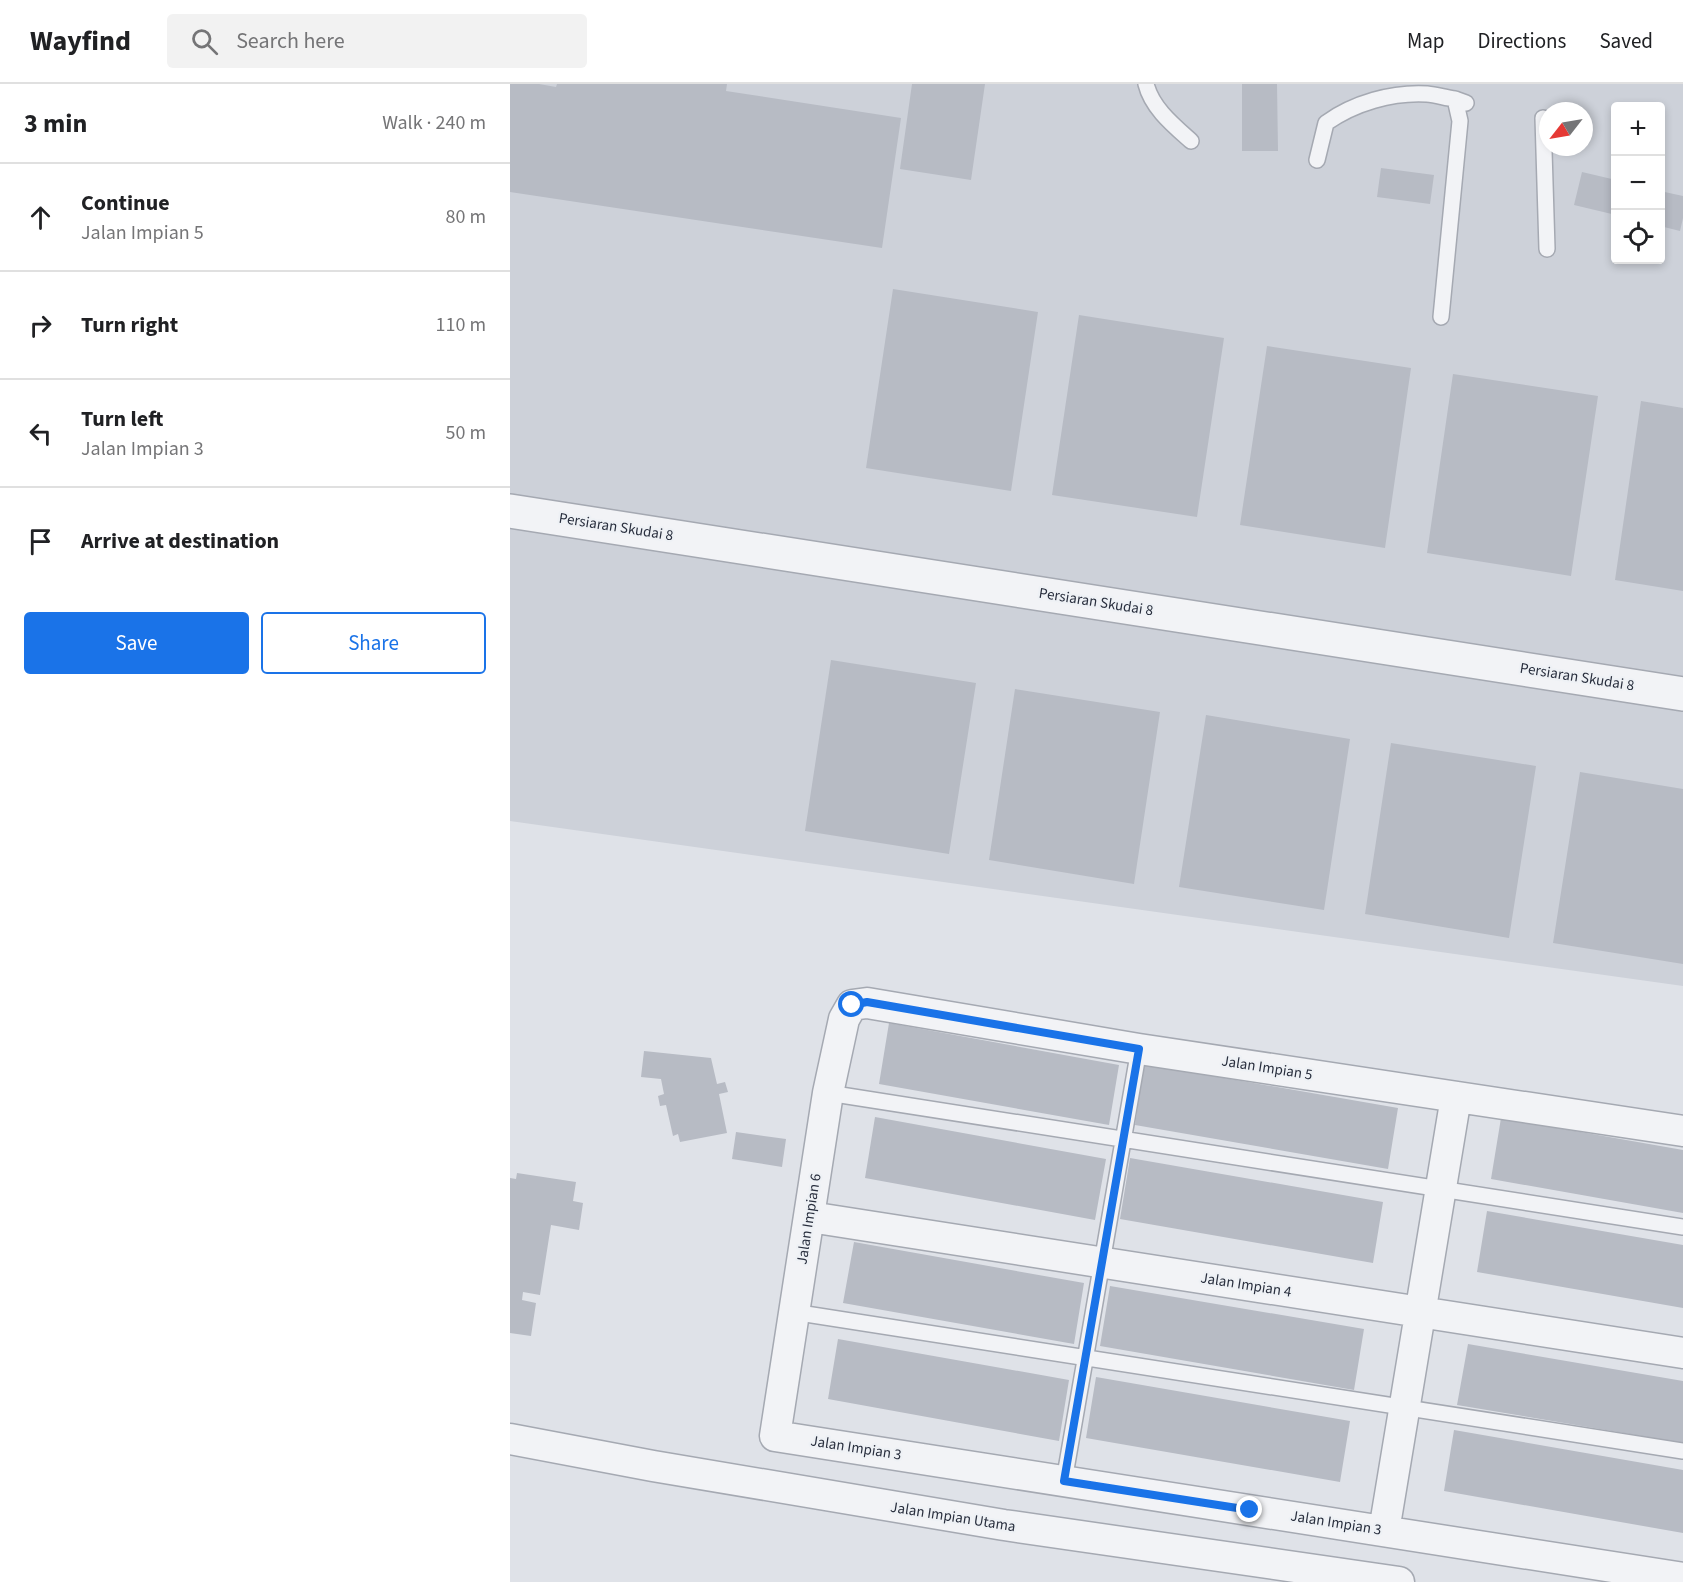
<!DOCTYPE html>
<html lang="en">
<head>
<meta charset="utf-8">
<style>
	body { margin:0; font-family:"Source Sans 3",sans-serif; background:#f2f2f2; color:#202124 }
	.controls { position:absolute; right:18px; top:18px; display:grid; overflow:hidden; border-radius:6px; box-shadow:0 3px 9px #0003 }
	.controls button { width:54px; height:54px; display:grid; place-items:center; padding:0; border:0; border-bottom:2px solid #e0e0e0; background:#fff; color:#202124; font:30px sans-serif }
	.compass { position:absolute; left:1029px; top:18px; width:54px; height:54px; border-radius:50%; background:#fff; box-shadow:0 3px 9px #0003; rotate:239deg }
	.stop { position:absolute; width:18px; height:18px; margin:-14px; border:4px solid #1a73e8; border-radius:50%; background:#fff }
	.stop.end { background:#1a73e8; border-color:#fff; box-shadow:0 2px 6px #0008 }
	.list { margin:0; padding:0; list-style:none }
	h2 { display:flex; justify-content:space-between; align-items:center; height:78px; margin:0; padding:0 24px; font-size:26px }
	h2 small { font-size:20px; font-weight:400; color:#757577 }
	.list li { display:grid; grid-template-columns:39px 1fr auto; gap:18px; align-items:center; box-sizing:border-box; height:108px; padding:0 24px; border-top:2px solid #e0e0e0 }
	.list b { display:block; font-size:22px; white-space:nowrap }
	.list p { margin:0; font-size:20px; white-space:nowrap; color:#757577 }
	.list em { font-size:20px; font-style:normal; color:#757577 }
	.actions { display:flex; gap:12px; padding:18px 24px }
	.actions a { flex:1; padding:14px 0; border:2px solid #1a73e8; border-radius:6px; text-align:center; font-size:21px; color:#1a73e8 }
	.actions .main { background:#1a73e8; color:#fff }
	.icon { flex:none; width:33px; height:33px; fill:none; stroke:currentColor; stroke-width:2; stroke-linecap:round; stroke-linejoin:round }
	.map { position:relative; flex:none; width:1173px; height:1498px; overflow:hidden }
	header { display:flex; align-items:center; gap:36px; box-sizing:border-box; height:84px; padding:0 30px; background:#fff; border-bottom:2px solid #e0e0e0 }
	header strong { font-size:28px }
	nav { display:flex; gap:33px; margin-inline-start:auto; font-size:21px }
	.search { width:420px; height:54px; background:#f2f2f2; display:flex; align-items:center; gap:15px; box-sizing:border-box; padding:0 21px; border-radius:6px; color:#757577; font-size:22px }
	main { display:flex }
	aside { flex:1; background:#fff }
	.map>svg:first-child { display:block }
	.built { fill:#cdd1d9; fill-rule:evenodd }
	.building { fill:#b7bbc4 }
	.lines { fill:none; stroke-linecap:round; stroke-linejoin:round }
	.service-casing { stroke:#a5a9b2; stroke-width:18 }
	.minor-casing { stroke:#a5a9b2; stroke-width:33 }
	.tertiary-casing { stroke:#a5a9b2; stroke-width:36 }
	.service { stroke:#f2f3f6; stroke-width:15 }
	.minor { stroke:#f2f3f6; stroke-width:30 }
	.tertiary { stroke:#f2f3f6; stroke-width:33 }
	.route { stroke:#1a73e8; stroke-width:8 }
	.labels { text-anchor:middle; dominant-baseline:central; stroke-width:4.5; stroke-linejoin:round; paint-order:stroke }
	.street-label { font-size:15px; fill:#292f3e; stroke:#eef1f5 }
</style>
</head>
<body>
<header>
<strong>Wayfind</strong>
<div class="search"><svg class="icon" aria-label="search" viewBox="0 0 24 24"><circle cx="10" cy="10" r="6"/><path d="M15 15l6 6"/></svg>Search here</div>
<nav><a>Map</a><a>Directions</a><a>Saved</a></nav>
</header>
<main>
<aside>
<h2>3 min<small>Walk · 240 m</small></h2>
<ul class="list">
<li><svg class="icon" aria-label="ahead" viewBox="0 0 24 24"><path d="M12 20V5M6 11l6-6 6 6"/></svg><div><b>Continue</b><p>Jalan Impian 5</p></div><em>80 m</em></li>
<li><svg class="icon" aria-label="right" viewBox="0 0 24 24"><path d="M7 20v-9h11M14 6l5 5-5 5"/></svg><div><b>Turn right</b></div><em>110 m</em></li>
<li><svg class="icon" aria-label="left" viewBox="0 0 24 24"><path d="M17 20v-9H6M10 6l-5 5 5 5"/></svg><div><b>Turn left</b><p>Jalan Impian 3</p></div><em>50 m</em></li>
<li><svg class="icon" aria-label="arrive" viewBox="0 0 24 24"><path d="M6 21V4h12l-3 4 3 4H6"/></svg><div><b>Arrive at destination</b></div></li>
</ul>
<div class="actions"><a class="main">Save</a><a>Share</a></div>
</aside>
<div class="map">
<svg width="1173" height="1498" viewBox="0 0 1173 1498">
	<rect width="100%" height="100%" fill="#dfe2e8"/>
	<!-- built -->
	<path class="built" d="M0 0H1173V902L0 737ZM1106 22H1150V176H1106ZM1038 27H1074V63H1038Z"/>
	<!-- building -->
	<path class="building" d="M0 0H29L46 3 47 0H217L216 7 391 34 372 164 0 108Z
		M402 0H475L461 96 390 85Z
		M732 0H767L768 67H732Z
		M871 84 924 91 920 120 867 113Z
		M1072 88 1106 96V131L1064 121Z
		M1150 107 1173 112V134L1170 147 1150 142Z
		M383 205 528 228 501 407 356 384Z
		M569 231 714 254 687 433 542 411Z
		M757 262 901 284 875 464 730 441Z
		M943 290 1088 312 1061 492 917 469Z
		M1131 317 1173 324V507L1105 496Z
		M321 576 466 599 439 770 295 747Z
		M505 605 650 628 624 800 479 776Z
		M696 631 840 655 814 826 669 803Z
		M881 659 1026 682 999 854 855 830Z
		M1070 688 1173 705V880L1043 859Z
		M379 939 609 981 599 1041 369 1000Z
		M134 967 201 974 207 1000 215 998 218 1008 209 1010 217 1049 170 1058 168 1050 163 1052 156 1021 150 1022 148 1012 154 1010 151 995 131 993Z
		M634 980 888 1024 878 1085 625 1041Z
		M365 1033 596 1075 585 1136 355 1094Z
		M991 1034 1173 1066V1129L981 1095Z
		M226 1048 276 1055 272 1083 222 1075Z
		M620 1074 873 1118 863 1179 610 1135Z
		M7 1089 66 1098 63 1117 73 1119 69 1146 41 1141 30 1211 13 1208 12 1216 26 1219 21 1252 0 1249V1094L6 1095Z
		M977 1127 1173 1161V1224L967 1188Z
		M344 1158 574 1199 564 1260 333 1219Z
		M600 1202 854 1245 844 1306 590 1262Z
		M328 1255 559 1296 549 1357 318 1315Z
		M958 1260 1173 1297V1359L947 1321Z
		M586 1293 840 1337 830 1398 576 1354Z
		M944 1346 1173 1386V1449L934 1407Z"/>
	<g class="lines">
		<!-- service casing -->
		<g class="service-casing">
			<path id="service" d="M636 0C642 24 663 41 681 57
				M1033 34 1037 165
				M807 76 816 39C844 19 882 8 917 10 927 11 936 14 945 15
				M931 233 950 37 945 15 956 19
				M318 1009 1173 1143
				M283 1228 1173 1367
				M554 1397 629 965"/>
		</g>
		<!-- minor casing -->
		<g class="minor-casing">
			<path id="minor" d="M1173 1047 629 965 357 919 342 921 334 935 318 1009 265 1352 1173 1494
				M300 1133 1173 1269
				M0 1355 143 1382 494 1441 889 1498
				M874 1447 946 1013"/>
		</g>
		<!-- tertiary casing -->
		<g class="tertiary-casing">
			<path id="tertiary" d="M0 427 1173 610"/>
		</g>
		<!-- service -->
		<use href="#service" class="service"/>
		<!-- minor -->
		<use href="#minor" class="minor"/>
		<!-- tertiary -->
		<use href="#tertiary" class="tertiary"/>
	</g>
	<g class="lines">
		<!-- route -->
		<path class="route" d="M342 921 357 918 629 965 554 1397 740 1426"/>
	</g>
	<g class="labels">
		<!-- street labels -->
		<g class="street-label">
			<text transform="translate(106 443) rotate(9)">Persiaran Skudai 8</text>
			<text transform="translate(586 518) rotate(9)">Persiaran Skudai 8</text>
			<text transform="translate(1067 593) rotate(9)">Persiaran Skudai 8</text>
			<text transform="translate(757 984) rotate(9)">Jalan Impian 5</text>
			<text transform="translate(299 1135) rotate(-81)">Jalan Impian 6</text>
			<text transform="translate(736 1201) rotate(9)">Jalan Impian 4</text>
			<text transform="translate(346 1364) rotate(9)">Jalan Impian 3</text>
			<text transform="translate(443 1433) rotate(9)">Jalan Impian Utama</text>
			<text transform="translate(826 1439) rotate(9)">Jalan Impian 3</text>
		</g>
	</g>
</svg>
<div class="controls">
<button>+</button>
<button>−</button>
<button><svg class="icon" aria-label="locate" viewBox="0 0 24 24"><circle cx="12" cy="12" r="6"/><path d="M12 2v4M12 18v4M2 12h4M18 12h4"/></svg></button>
</div>
<svg class="compass" viewBox="-18 -18 36 36"><path d="M0-13l5 13h-10z" fill="#e53935"/><path d="M0 13l5-13h-10z" fill="#757577"/></svg>
<div class="stop" style="left:342px;top:921px"></div>
<div class="stop end" style="left:740px;top:1426px"></div>
</div>
</main>
</body>
</html>
